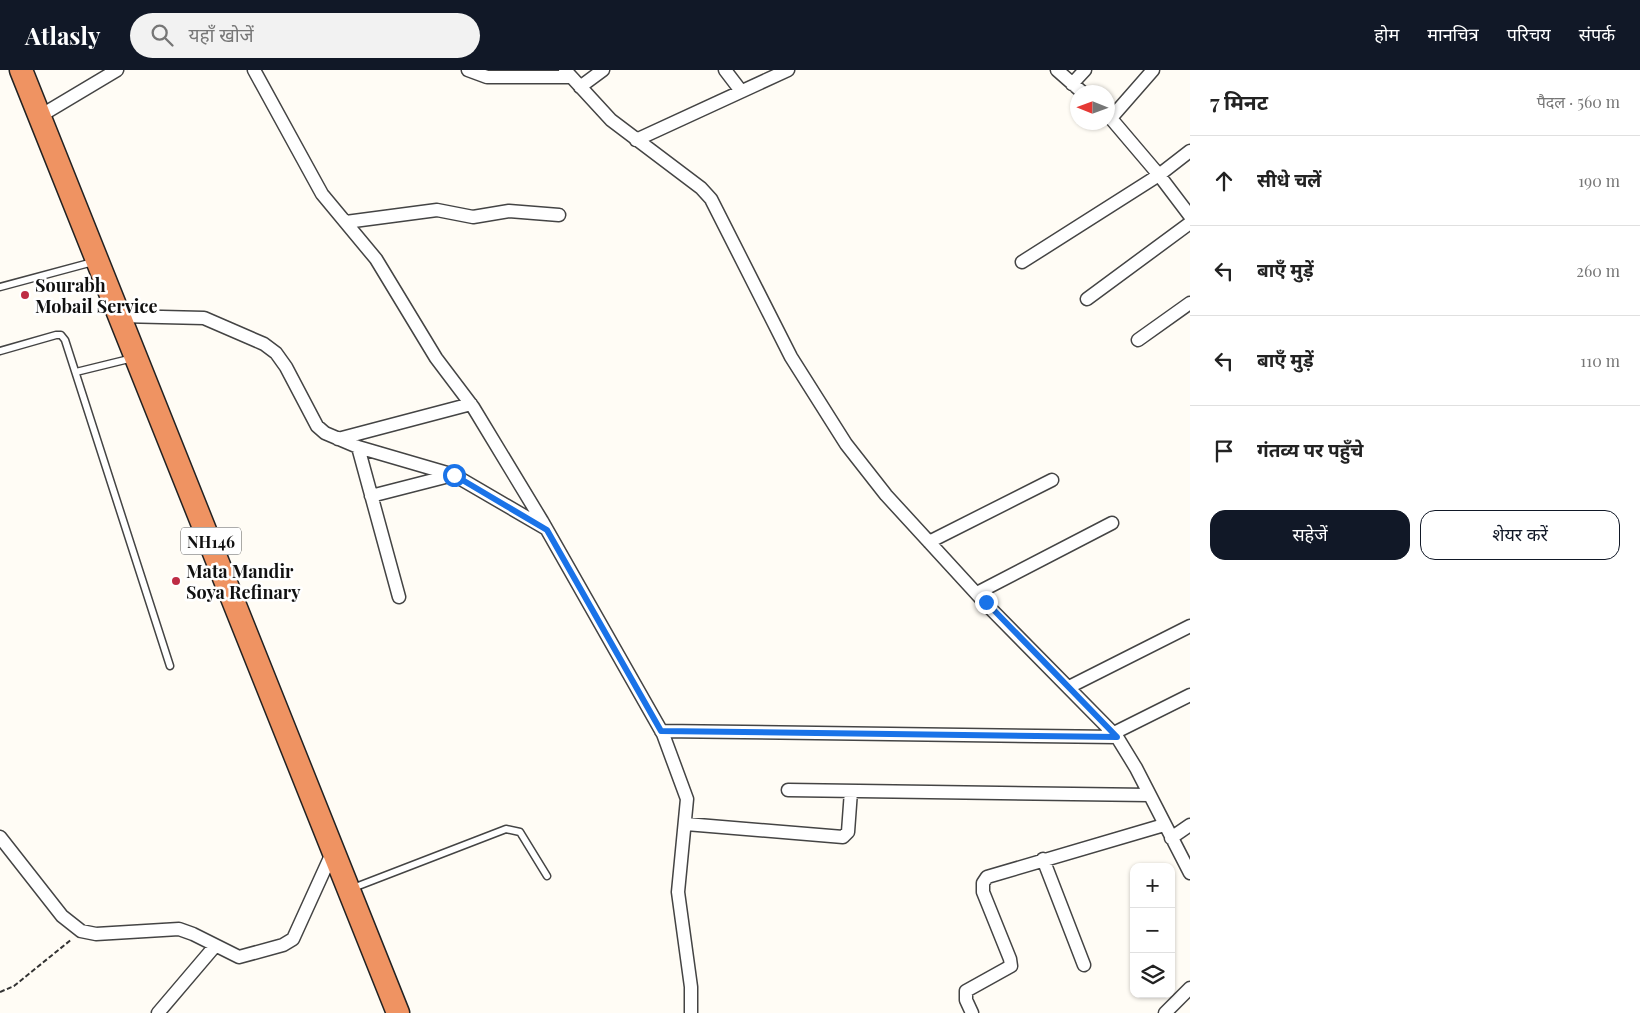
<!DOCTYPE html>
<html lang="hi">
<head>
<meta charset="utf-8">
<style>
	body { margin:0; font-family:"Playfair Display","Noto Sans Devanagari",serif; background:#f2f2f2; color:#222 }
	.controls { position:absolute; right:15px; bottom:15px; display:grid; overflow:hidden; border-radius:10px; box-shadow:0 1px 4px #0004 }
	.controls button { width:45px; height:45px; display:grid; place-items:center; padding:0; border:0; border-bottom:1px solid #e0e0e0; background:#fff; color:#222; font:25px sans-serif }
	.compass { position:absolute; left:1070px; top:15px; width:45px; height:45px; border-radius:50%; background:#fff; box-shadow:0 1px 4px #0004; rotate:271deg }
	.stop { position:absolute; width:15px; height:15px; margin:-11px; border:4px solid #1a73e8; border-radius:50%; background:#fff }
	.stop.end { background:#1a73e8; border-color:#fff; box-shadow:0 1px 5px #0008 }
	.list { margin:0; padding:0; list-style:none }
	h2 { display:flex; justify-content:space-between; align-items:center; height:65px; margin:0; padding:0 20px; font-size:21px }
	h2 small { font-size:16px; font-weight:400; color:#767676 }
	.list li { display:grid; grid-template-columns:32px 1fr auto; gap:15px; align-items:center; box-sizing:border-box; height:90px; padding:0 20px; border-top:1px solid #e0e0e0 }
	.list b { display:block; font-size:19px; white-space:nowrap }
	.list em { font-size:16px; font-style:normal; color:#767676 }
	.actions { display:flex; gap:10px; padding:15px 20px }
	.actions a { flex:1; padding:11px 0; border:1px solid #111827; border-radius:15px; text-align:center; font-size:18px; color:#111827 }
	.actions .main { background:#111827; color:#fff }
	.icon { flex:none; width:28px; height:28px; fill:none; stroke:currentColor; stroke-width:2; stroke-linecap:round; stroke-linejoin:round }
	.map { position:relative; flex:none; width:1190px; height:943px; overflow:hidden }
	header { display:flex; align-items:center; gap:30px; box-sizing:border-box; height:70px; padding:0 25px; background:#111827; color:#fff }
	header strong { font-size:24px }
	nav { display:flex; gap:28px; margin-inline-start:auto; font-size:18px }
	.search { width:350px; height:45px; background:#f2f2f2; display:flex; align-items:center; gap:12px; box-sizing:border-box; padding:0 18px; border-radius:28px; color:#767676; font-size:19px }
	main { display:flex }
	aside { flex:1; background:#fff }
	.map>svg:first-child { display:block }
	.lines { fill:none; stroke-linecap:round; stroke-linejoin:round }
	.lane-casing { stroke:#444; stroke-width:9 }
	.street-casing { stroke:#444; stroke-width:15 }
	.highway-casing { stroke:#222; stroke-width:25 }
	.path { stroke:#333; stroke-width:2; stroke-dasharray:5 2.5; stroke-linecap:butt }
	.lane { stroke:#fff; stroke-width:6 }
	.street { stroke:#fff; stroke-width:12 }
	.highway { stroke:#ef9362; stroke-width:22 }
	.route { stroke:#1a73e8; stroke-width:6 }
	.poi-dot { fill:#be2c44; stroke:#fff; stroke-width:2 }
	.labels { text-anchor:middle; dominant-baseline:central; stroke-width:5; stroke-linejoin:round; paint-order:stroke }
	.shield { fill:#fff; stroke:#585858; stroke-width:1 }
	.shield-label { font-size:16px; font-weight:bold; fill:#111 }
	.poi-label { font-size:18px; font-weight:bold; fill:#111; stroke:#fff; text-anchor:start }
</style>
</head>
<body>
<header>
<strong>Atlasly</strong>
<div class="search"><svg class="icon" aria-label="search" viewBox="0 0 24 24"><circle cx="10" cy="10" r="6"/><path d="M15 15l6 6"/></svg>यहाँ खोजें</div>
<nav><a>होम</a><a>मानचित्र</a><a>परिचय</a><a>संपर्क</a></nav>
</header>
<main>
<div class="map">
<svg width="1190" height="943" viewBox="0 0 1190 943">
	<rect width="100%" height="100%" fill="#fffcf5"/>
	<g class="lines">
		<!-- lane casing -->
		<g class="lane-casing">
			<path id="lane" d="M0 217 93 192
				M0 281 56 265H61L65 270 170 596
				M76 302 133 288
				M353 818 506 759 520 762 547 806"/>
		</g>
		<!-- street casing -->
		<g class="street-casing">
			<path id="street" d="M254 0 322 124 376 189 436 288 473 337 542 451 663 664 687 729 678 822 691 917V943
				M468 0 487 7H571
				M565 0 611 50 701 118 711 129 791 287 846 374 886 425 985 533 1117 667 1136 698 1190 803
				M725 0 741 21
				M1057 0 1082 22
				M1072 14 1085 0
				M580 17 603 0
				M1108 45 1159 105 1190 146
				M40 46 117 0
				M1111 48 1153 0
				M636 70 788 0
				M346 152 437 140 473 147 509 141 559 145
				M1022 192 1159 105 1190 81
				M1087 229 1190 153
				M120 246 204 248 264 274 276 283 286 297 317 356 325 363 358 377 454 405 545 458
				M1138 270 1190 233
				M338 369 471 334
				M358 377 399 527
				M371 426 453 405
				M929 472 1052 410
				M977 523 1112 453
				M1069 617 1190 556
				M661 661 1117 667
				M1114 663 1190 625
				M788 720 1149 725
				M686 754 843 767 848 762 851 721
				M0 767 62 846 81 861 96 864 179 859 193 864 239 887 283 875 293 869 333 781
				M1171 768 1190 755
				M1043 789 1084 895
				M158 943 215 876
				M972 943 966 930V921L1011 896 1010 889 983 822V813L987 807 1164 755
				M1165 943 1190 918"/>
		</g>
		<!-- highway casing -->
		<g class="highway-casing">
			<path id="highway" d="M21 0 398 943"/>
		</g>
		<!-- path -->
		<path class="path" d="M0 922 14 916 72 869"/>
		<!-- lane -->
		<use href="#lane" class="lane"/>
		<!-- street -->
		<use href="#street" class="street"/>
		<!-- highway -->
		<use href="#highway" class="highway"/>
	</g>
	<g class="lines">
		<!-- route -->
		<path class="route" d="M454 405 547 460 661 661 1117 667 986 532"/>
	</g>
	<!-- markers -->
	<g class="poi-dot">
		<circle cx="25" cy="225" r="5"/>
		<circle cx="176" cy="511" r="5"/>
	</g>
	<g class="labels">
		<!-- shield labels -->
		<rect class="shield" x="181" y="457.5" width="60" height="27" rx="4"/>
		<g class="shield-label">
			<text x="211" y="471">NH146</text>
		</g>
		<!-- poi labels -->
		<g class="poi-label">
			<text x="35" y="215">Sourabh<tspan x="35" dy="21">Mobail Service</tspan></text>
			<text x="186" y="501">Mata Mandir<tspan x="186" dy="21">Soya Refinary</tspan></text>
		</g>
	</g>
</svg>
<div class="controls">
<button>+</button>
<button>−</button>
<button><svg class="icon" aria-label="layers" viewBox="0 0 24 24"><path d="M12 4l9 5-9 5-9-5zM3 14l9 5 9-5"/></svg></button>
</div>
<svg class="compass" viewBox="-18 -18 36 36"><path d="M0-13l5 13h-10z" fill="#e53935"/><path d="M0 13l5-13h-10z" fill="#767676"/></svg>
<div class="stop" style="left:454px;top:405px"></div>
<div class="stop end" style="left:986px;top:532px"></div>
</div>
<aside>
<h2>7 मिनट<small>पैदल · 560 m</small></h2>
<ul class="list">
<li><svg class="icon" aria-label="ahead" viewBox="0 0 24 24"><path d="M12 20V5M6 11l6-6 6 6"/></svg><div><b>सीधे चलें</b></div><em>190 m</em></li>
<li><svg class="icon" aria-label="left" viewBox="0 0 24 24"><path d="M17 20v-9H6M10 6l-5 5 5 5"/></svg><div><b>बाएँ मुड़ें</b></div><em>260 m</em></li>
<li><svg class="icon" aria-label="left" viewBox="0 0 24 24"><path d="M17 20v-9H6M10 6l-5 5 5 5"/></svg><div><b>बाएँ मुड़ें</b></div><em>110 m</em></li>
<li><svg class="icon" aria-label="arrive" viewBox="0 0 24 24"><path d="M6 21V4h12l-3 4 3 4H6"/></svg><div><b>गंतव्य पर पहुँचे</b></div></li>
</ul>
<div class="actions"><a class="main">सहेजें</a><a>शेयर करें</a></div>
</aside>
</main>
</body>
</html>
